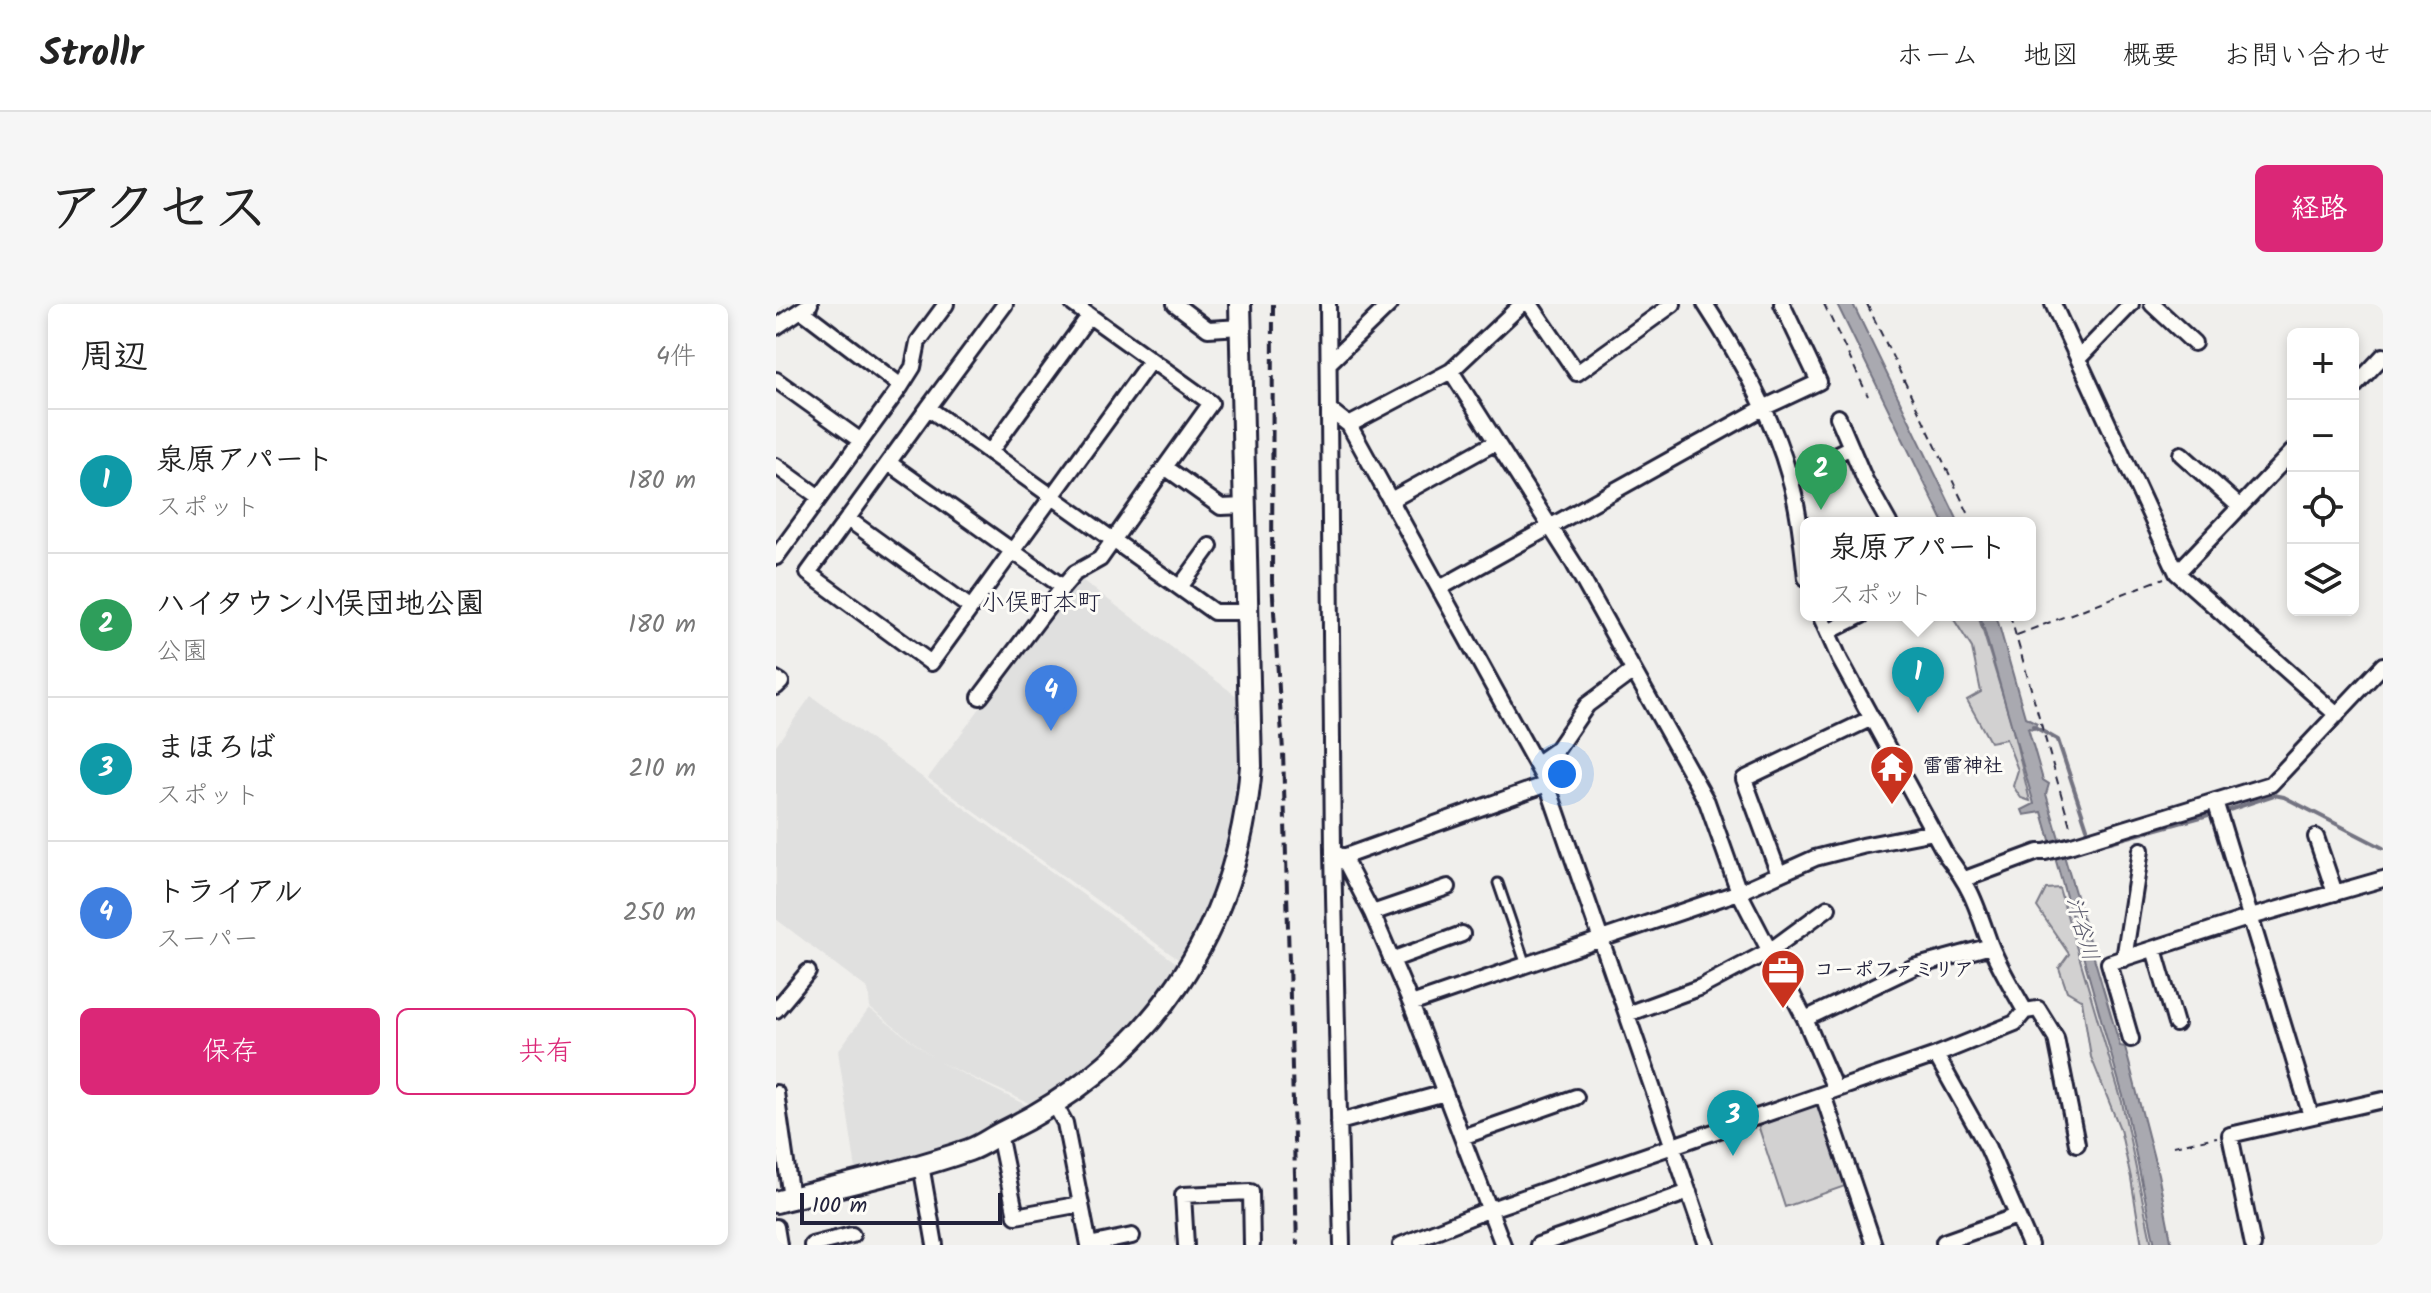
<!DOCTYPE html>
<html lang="ja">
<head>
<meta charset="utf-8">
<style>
	body { margin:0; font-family:Kalam,"Klee One",sans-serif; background:#f6f6f6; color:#222 }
	.controls { position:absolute; right:24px; top:24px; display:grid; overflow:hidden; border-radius:12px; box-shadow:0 4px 12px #0003 }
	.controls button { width:72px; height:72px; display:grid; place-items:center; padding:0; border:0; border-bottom:2px solid #e0e0e0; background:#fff; color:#222; font:40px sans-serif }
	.scale { position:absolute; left:24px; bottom:20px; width:202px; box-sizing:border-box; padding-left:8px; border:4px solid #22223b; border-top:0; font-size:22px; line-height:28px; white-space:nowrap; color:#22223b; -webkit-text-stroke:6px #fdfcf7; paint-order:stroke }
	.you { position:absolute; left:786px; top:470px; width:28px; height:28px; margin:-20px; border:6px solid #fff; border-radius:50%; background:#1a73e8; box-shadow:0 0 0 12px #1a73e833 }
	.badge { display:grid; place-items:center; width:52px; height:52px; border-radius:50%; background:#db2777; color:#fff; font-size:26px; font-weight:700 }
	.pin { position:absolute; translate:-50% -66px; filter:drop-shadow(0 2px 4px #0008) }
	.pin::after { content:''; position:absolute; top:42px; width:28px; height:24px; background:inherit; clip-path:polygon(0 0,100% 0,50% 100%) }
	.popup { position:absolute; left:1024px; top:213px; width:236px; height:104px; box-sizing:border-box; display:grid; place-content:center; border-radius:12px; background:#fff; filter:drop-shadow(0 2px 6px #0005); font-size:26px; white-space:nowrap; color:#767676 }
	.popup b { font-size:30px; color:#222 }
	.popup::after { content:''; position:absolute; left:50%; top:100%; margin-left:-16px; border:16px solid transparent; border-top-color:#fff }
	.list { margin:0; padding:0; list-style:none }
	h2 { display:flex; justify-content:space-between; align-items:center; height:104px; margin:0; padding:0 32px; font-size:34px }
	h2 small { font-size:26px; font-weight:400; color:#767676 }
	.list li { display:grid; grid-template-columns:52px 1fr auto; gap:24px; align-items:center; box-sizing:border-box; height:144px; padding:0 32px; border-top:2px solid #e0e0e0 }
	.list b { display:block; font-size:30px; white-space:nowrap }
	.list p { margin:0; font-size:26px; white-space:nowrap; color:#767676 }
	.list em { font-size:26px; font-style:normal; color:#767676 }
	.actions { display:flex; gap:16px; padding:24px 32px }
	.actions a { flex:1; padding:18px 0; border:2px solid #db2777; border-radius:12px; text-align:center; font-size:28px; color:#db2777 }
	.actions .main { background:#db2777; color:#fff }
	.icon { flex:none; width:44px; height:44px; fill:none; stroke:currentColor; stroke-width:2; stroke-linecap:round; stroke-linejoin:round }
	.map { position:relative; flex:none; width:1607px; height:941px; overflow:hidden; border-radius:12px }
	header { display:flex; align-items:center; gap:48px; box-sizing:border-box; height:112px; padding:0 40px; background:#fff; border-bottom:2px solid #e0e0e0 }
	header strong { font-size:38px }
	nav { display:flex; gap:44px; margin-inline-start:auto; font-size:28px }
	.intro { display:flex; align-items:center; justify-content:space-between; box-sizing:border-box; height:192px; padding:0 48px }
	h1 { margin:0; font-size:56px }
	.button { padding:20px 36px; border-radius:12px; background:#db2777; color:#fff; font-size:28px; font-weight:700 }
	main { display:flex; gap:48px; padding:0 48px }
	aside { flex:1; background:#fff; border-radius:12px; box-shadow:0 4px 12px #0003 }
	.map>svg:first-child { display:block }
	.built { fill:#e0e0df }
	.green { fill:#d2d1d1; stroke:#7a7a86; stroke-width:2 }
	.water { fill:#a9a9b0; stroke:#737381; stroke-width:2 }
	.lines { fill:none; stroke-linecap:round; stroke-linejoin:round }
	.stream { stroke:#737381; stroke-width:4 }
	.lane-casing { stroke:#22223b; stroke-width:13 }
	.street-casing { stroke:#22223b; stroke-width:20 }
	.secondary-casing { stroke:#22223b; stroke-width:26 }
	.path { stroke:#22223b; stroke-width:2; stroke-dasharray:8 6; stroke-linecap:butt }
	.lane { stroke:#fdfcf7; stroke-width:7 }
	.street { stroke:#fdfcf7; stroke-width:14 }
	.secondary { stroke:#fdfcf7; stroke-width:20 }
	.rail { stroke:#22223b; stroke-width:4; stroke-dasharray:12 6; stroke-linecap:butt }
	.labels { text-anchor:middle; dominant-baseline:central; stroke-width:6; stroke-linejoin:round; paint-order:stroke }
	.poi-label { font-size:20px; font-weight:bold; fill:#22223b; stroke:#fdfcf7; text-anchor:start }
	.water-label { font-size:22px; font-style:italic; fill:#58586a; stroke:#fdfcf7 }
	.quarter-label { font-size:24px; fill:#22223b; stroke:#fdfcf7 }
</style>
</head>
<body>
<header>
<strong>Strollr</strong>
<nav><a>ホーム</a><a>地図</a><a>概要</a><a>お問い合わせ</a></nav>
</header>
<div class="intro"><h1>アクセス</h1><a class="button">経路</a></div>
<main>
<aside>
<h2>周辺<small>4件</small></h2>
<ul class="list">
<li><span class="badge" style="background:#0f9aa8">1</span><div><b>泉原アパート</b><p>スポット</p></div><em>180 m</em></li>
<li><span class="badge" style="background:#2e9e5b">2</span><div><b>ハイタウン小俣団地公園</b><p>公園</p></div><em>180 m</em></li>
<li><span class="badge" style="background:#0f9aa8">3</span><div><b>まほろば</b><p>スポット</p></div><em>210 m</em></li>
<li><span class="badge" style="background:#3f7fe0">4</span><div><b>トライアル</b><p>スーパー</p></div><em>250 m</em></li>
</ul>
<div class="actions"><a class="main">保存</a><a>共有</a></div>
</aside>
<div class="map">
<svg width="1607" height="941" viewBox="0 0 1607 941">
	<rect width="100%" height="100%" fill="#f0efec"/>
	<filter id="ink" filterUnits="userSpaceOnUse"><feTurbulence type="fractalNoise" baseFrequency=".0125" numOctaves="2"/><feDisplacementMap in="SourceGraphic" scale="16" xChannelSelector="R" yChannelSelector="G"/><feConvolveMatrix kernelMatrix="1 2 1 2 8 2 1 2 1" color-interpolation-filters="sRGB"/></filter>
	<g filter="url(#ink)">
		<!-- built -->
		<path class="built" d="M302 273 466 396 467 477 449 564 426 620 406 658 152 474Z
			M35 392 406 663 386 693 304 776 259 802 163 758 256 804 177 840 139 852 80 866 62 747 93 705 157 753 94 704 92 685 0 615V441Z"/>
		<!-- green -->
		<path class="green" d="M1175 311H1202L1235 418 1254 497 1245 494 1237 482 1242 466 1230 435 1214 438 1191 396 1205 388 1196 344Z
			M1283 584 1346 798 1376 941H1366L1355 874 1344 825 1315 753 1306 696 1291 687 1283 664 1293 650 1261 603 1270 585Z
			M1043 797 1072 881 1009 903 981 818Z"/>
		<!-- water -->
		<path class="water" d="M1061 0H1077L1183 219H1168Z
			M1204 311H1220L1249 413 1261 419 1258 425 1252 424 1267 476 1273 480 1270 490 1344 742 1349 743 1382 870 1396 941H1379L1349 799 1266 508 1248 511 1246 506 1258 500Z"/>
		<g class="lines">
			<!-- stream -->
			<path class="stream" d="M1257 422 1282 436 1311 524
				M1450 507 1498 491 1508 493 1607 544
				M1316 543 1436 510"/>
			<!-- lane casing -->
			<g class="lane-casing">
				<path id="lane" d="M722 579 750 661"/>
			</g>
			<!-- street casing -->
			<g class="street-casing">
				<path id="street" d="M34 0 25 6 125 82
					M229 0 152 104 438 308H473
					M297 0 435 99 389 163
					M399 0 432 25 465 23
					M552 0 557 548 566 941
					M754 0 801 69 897 0
					M929 0C963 52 996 110 1013 171 1023 205 1026 239 1030 274
					M1277 0 1401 269 1561 411
					M1376 0 1418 39
					M0 23 25 6
					M1303 54 1355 0
					M553 59 614 0
					M675 67 798 260 931 498 963 588 1029 715 1059 785
					M0 76 85 137
					M1577 84 1607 52
					M152 104 32 269 155 359 375 56
					M554 106 573 121 771 480 931 941
					M1062 113 1089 176 1113 219
					M573 121 675 67 746 0
					M214 148 313 12
					M1405 150 1464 203
					M113 159 287 283
					M0 162 43 193
					M1014 173 1075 143
					M615 196 720 138
					M72 215 195 304
					M0 253 125 82 137 63 142 38 170 0
					M1401 269 1517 147
					M404 283 434 242
					M664 284 987 104 1043 78 1006 0
					M1052 328 1086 311
					M0 375 5 378 0 383
					M204 393 287 283 299 269 324 255 389 163 445 203 470 202
					M761 459 781 445 811 401 857 367
					M1439 497 1535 812
					M1540 533 1559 589
					M557 548 567 553 596 609 635 700 727 941
					M567 553 771 480
					M1003 570 968 475 1096 414
					M1189 575 1262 548H1269L1296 541 1495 480 1607 361
					M596 609 672 583
					M1378 645 1400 720
					M1348 655 1365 546
					M615 656 686 630
					M635 700 963 588 1039 554 1086 542 1158 528
					M0 706 32 668
					M1249 707 1262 705 1280 734 1301 840
					M851 710 925 683 995 646 1052 604
					M1029 715 1138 663 1215 642
					M1355 735 1333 659 1475 613 1607 575
					M1160 751 1212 844 1254 941
					M0 789 15 894
					M1047 791 1098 941
					M279 801 289 819 313 941
					M563 818 669 789
					M223 830 240 912 305 900
					M686 833 800 793
					M145 861 159 941
					M0 923 3 941
					M1168 938 1241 912
					M36 941 76 931
					M313 941 356 932
					M410 941 407 891 475 888 476 941
					M625 941 712 906 1160 751 1239 719 1249 707C1237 685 1223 663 1214 640 1200 601 1196 584 1170 551L1064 356 1044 311
					M762 941 913 888
					M1477 941 1454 831 1607 796"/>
			</g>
			<!-- secondary casing -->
			<g class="secondary-casing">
				<path id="secondary" d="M0 898C65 881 130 868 193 846 205 842 215 834 225 829 376 756 462 628 475 462L464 0"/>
			</g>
			<!-- path -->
			<path class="path" d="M1048 0 1092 92
				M1091 0 1197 219
				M1234 311 1295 525
				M1241 331 1388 274
				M1397 842 1441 833"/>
			<!-- lane -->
			<use href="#lane" class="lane"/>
			<!-- street -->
			<use href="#street" class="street"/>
			<!-- secondary -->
			<use href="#secondary" class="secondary"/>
			<!-- rail -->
			<path class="rail" d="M497 0 496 277 507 447 521 941"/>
		</g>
	</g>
	<!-- icons -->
	<defs>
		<g id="temple-pin" transform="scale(2.3)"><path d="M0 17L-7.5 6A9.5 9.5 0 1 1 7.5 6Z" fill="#c8321e" stroke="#fdfcf7"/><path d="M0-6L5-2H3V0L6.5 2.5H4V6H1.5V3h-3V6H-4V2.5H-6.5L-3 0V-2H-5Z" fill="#fff"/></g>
		<g id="office-pin" transform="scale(2.3)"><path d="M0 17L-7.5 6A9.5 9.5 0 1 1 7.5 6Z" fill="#c8321e" stroke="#fdfcf7"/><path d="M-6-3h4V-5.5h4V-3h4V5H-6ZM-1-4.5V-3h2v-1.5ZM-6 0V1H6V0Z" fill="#fff"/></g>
	</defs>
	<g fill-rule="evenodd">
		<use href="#temple-pin" x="1116" y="463"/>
		<use href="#office-pin" x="1007" y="667"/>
	</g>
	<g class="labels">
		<!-- poi labels -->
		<g class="poi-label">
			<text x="1147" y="463">雷雷神社</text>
			<text x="1038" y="667">コーポファミリア</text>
		</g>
		<!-- water labels -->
		<g class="water-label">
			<text transform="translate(1305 625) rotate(74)">汁谷川</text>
		</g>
		<!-- quarter labels -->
		<g class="quarter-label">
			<text x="265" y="299">小俣町本町</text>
		</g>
	</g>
</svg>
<div class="controls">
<button>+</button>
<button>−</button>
<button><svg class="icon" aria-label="locate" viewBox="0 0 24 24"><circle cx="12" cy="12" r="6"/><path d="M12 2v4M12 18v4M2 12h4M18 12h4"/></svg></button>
<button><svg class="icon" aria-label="layers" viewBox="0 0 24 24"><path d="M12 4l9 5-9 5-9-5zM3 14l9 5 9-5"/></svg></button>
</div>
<div class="scale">100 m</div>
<div class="you"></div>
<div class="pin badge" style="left:1142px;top:409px;background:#0f9aa8">1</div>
<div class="popup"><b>泉原アパート</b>スポット</div>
<div class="pin badge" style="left:1045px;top:206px;background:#2e9e5b">2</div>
<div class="pin badge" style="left:957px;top:852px;background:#0f9aa8">3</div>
<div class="pin badge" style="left:275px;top:427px;background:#3f7fe0">4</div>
</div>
</main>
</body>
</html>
